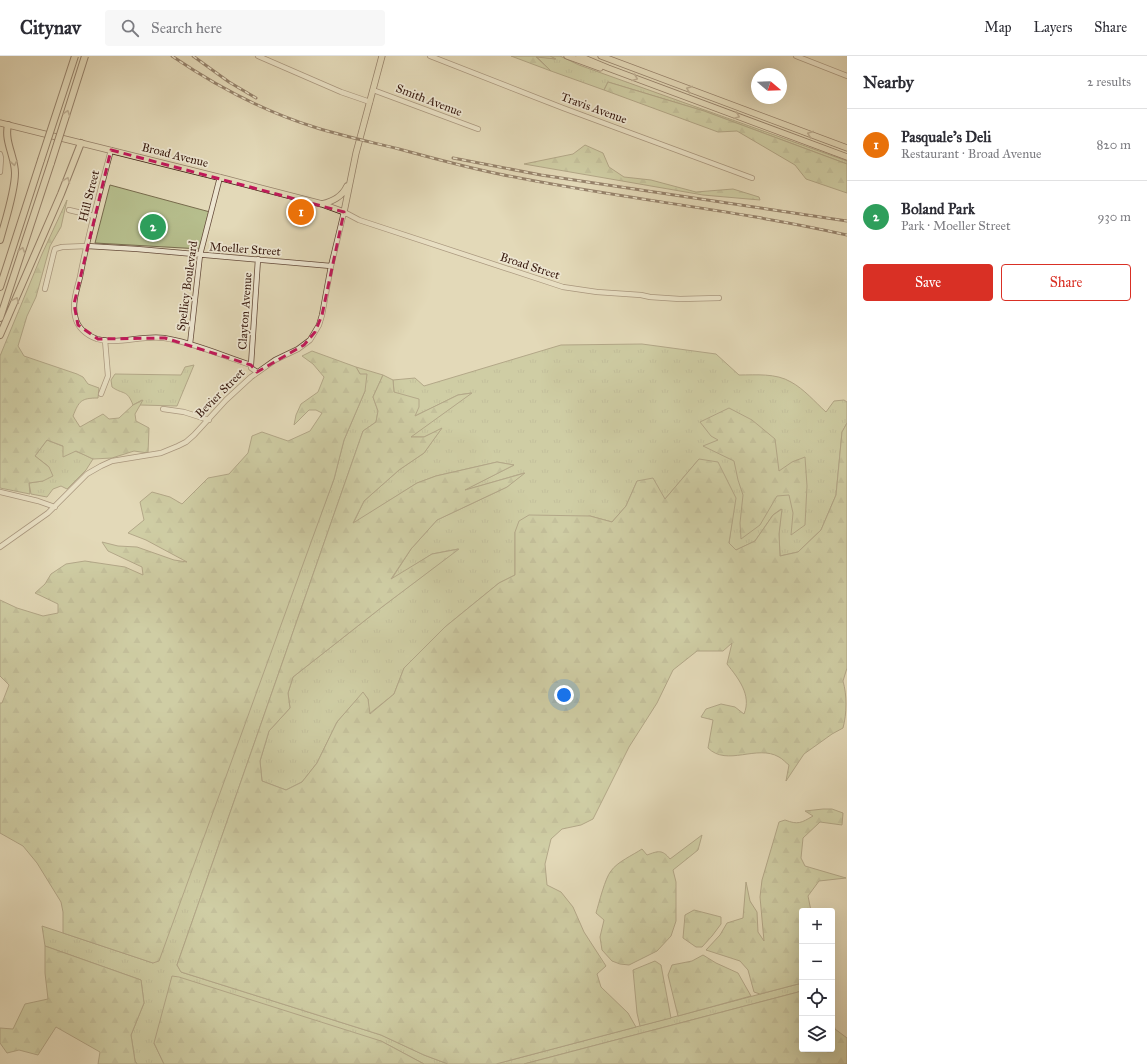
<!DOCTYPE html>
<html lang="en">
<head>
<meta charset="utf-8">
<style>
	body { margin:0; font-family:"IM FELL Great Primer",serif; background:#f7f7f7; color:#2b2b33 }
	.controls { position:absolute; right:12px; bottom:12px; display:grid; overflow:hidden; border-radius:4px; box-shadow:0 4px 16px #0002 }
	.controls button { width:36px; height:36px; display:grid; place-items:center; padding:0; border:0; border-bottom:1px solid #e1e1e2; background:#fff; color:#2b2b33; font:20px sans-serif }
	.compass { position:absolute; left:751px; top:12px; width:36px; height:36px; border-radius:50%; background:#fff; box-shadow:0 4px 16px #0002; rotate:109deg }
	.you { position:absolute; left:564px; top:639px; width:14px; height:14px; margin:-10px; border:3px solid #fff; border-radius:50%; background:#1a73e8; box-shadow:0 0 0 6px #1a73e833 }
	.badge { display:grid; place-items:center; width:26px; height:26px; border-radius:50%; background:#d93025; color:#fff; font-size:13px; font-weight:700 }
	.pin { position:absolute; translate:-50% -50%; border:2px solid #fff; box-shadow:0 1px 4px #0006 }
	.list { margin:0; padding:0; list-style:none }
	h2 { display:flex; justify-content:space-between; align-items:center; height:52px; margin:0; padding:0 16px; font-size:17px }
	h2 small { font-size:13px; font-weight:400; color:#7c7c81 }
	.list li { display:grid; grid-template-columns:26px 1fr auto; gap:12px; align-items:center; box-sizing:border-box; height:72px; padding:0 16px; border-top:1px solid #e1e1e2 }
	.list b { display:block; font-size:15px; white-space:nowrap }
	.list p { margin:0; font-size:13px; white-space:nowrap; color:#7c7c81 }
	.list em { font-size:13px; font-style:normal; color:#7c7c81 }
	.actions { display:flex; gap:8px; padding:12px 16px }
	.actions a { flex:1; padding:9px 0; border:1px solid #d93025; border-radius:4px; text-align:center; font-size:14px; color:#d93025 }
	.actions .main { background:#d93025; color:#fff }
	.icon { flex:none; width:22px; height:22px; fill:none; stroke:currentColor; stroke-width:2; stroke-linecap:round; stroke-linejoin:round }
	.map { position:relative; flex:none; width:847px; height:1008px; overflow:hidden }
	header { display:flex; align-items:center; gap:24px; box-sizing:border-box; height:56px; padding:0 20px; background:#fff; border-bottom:1px solid #e1e1e2 }
	header strong { font-size:19px }
	nav { display:flex; gap:22px; margin-inline-start:auto; font-size:14px }
	.search { width:280px; height:36px; background:#f7f7f7; display:flex; align-items:center; gap:10px; box-sizing:border-box; padding:0 14px; border-radius:4px; color:#7c7c81; font-size:15px }
	main { display:flex }
	aside { flex:1; background:#fff }
	.map>svg:first-child { display:block }
	.grass { fill:url(#grass-tufts); stroke:#786c4e }
	.forest { fill:url(#forest-firs); stroke:#786c4e }
	.park { fill:#b6be8d; stroke:#786c4e }
	.lines { fill:none; stroke-linecap:round; stroke-linejoin:round }
	.minor-casing { stroke:#644a3a; stroke-width:6 }
	.major-casing { stroke:#391b10; stroke-width:7 }
	.highway-casing { stroke:#391b10; stroke-width:8 }
	.minor { stroke:#ede6d1; stroke-width:4.5 }
	.major { stroke:#e3d9b8; stroke-width:5.5 }
	.highway { stroke:#e3d9b8; stroke-width:6 }
	.rail-casing { stroke:#391b10; stroke-width:3 }
	.rail { stroke:#ede6d1; stroke-width:1.5; stroke-dasharray:4.5; stroke-linecap:butt }
	.highway-bridge-casing { stroke:#391b10; stroke-width:8; stroke-linecap:butt }
	.highway-bridge { stroke:#e3d9b8; stroke-width:6 }
	.oneway { stroke:#8e7a64 }
	.marked { fill:none; stroke:#c2185b; stroke-width:3; stroke-dasharray:8 5; stroke-linejoin:round }
	.labels { text-anchor:middle; dominant-baseline:central; stroke-width:3.5; stroke-linejoin:round; paint-order:stroke }
	.street-label { font-size:12px; fill:#391b10; stroke:#ede6d1 }
</style>
</head>
<body>
<header>
<strong>Citynav</strong>
<div class="search"><svg class="icon" aria-label="search" viewBox="0 0 24 24"><circle cx="10" cy="10" r="6"/><path d="M15 15l6 6"/></svg>Search here</div>
<nav><a>Map</a><a>Layers</a><a>Share</a></nav>
</header>
<main>
<div class="map">
<svg width="847" height="1008" viewBox="0 0 847 1008">
	<defs>
		<pattern id="grass-tufts" width="24" height="20" patternUnits="userSpaceOnUse"><rect width="24" height="20" fill="#b6be8d"/><path d="M3 7l-1-3M5 7V3M7 7l1-3M15 17l-1-3M17 17v-4M19 17l1-3" fill="none" stroke="#9da379"/></pattern>
		<pattern id="forest-firs" width="22" height="20" patternUnits="userSpaceOnUse"><rect width="22" height="20" fill="#b6be8d"/><path d="M5 1l3.5 6h-7zM16 11l3.5 6h-7z" fill="#9da379"/></pattern>
	</defs>
	<rect width="100%" height="100%" fill="#e3d9b8"/>
	<filter id="stains"><feTurbulence type="fractalNoise" baseFrequency=".005" numOctaves="4"/><feColorMatrix values="0 0 0 0 .2 0 0 0 0 .09 0 0 0 0 .02 0 0 0 .5 -.17"/></filter>
	<radialGradient id="worn" r=".72"><stop offset=".6" stop-color="#630" stop-opacity="0"/><stop offset="1" stop-color="#630" stop-opacity=".3"/></radialGradient>
	<!-- grass -->
	<path class="grass" d="M536 0 555 3 550 0H560L579 9 847 105V108L704 55 608 26 604 34 551 15Z
		M642 288 716 298 739 319C756 319 776 317 791 326 804 333 815 346 826 356L834 345 844 344 847 346V367L842 376 836 439 821 474 798 496 780 500 779 478 781 453 773 459 755 485 736 494 729 487 732 465 699 403 665 443 637 425 626 450 612 466 590 460 515 476V519L499 527 445 571 404 612 394 638 369 658 368 643 363 637 337 666 317 707 302 726 286 734 262 725 260 705 269 675 290 652 288 637 293 621 382 551 458 493 432 498 391 524 411 493 437 464 507 431 524 417 462 435 514 409 497 406 436 420 417 427 353 468 364 445 399 414 424 397 441 373 424 381H410L471 337 458 339 415 360 394 336 393 324 415 322 424 330 561 289Z
		M194 309 177 350 140 349 142 344 133 349C127 333 123 339 112 331L111 324 115 318 181 319 185 311Z
		M356 311 383 319 373 341 378 355 376 366 363 375 177 909 181 916 381 979 424 999 448 1008H424L381 985 154 987 164 1008H137L135 1005 131 979 144 947 141 924 45 890 42 870 153 907 334 423 344 384 365 335 360 318Z
		M47 384 85 399 93 403 86 414 67 433 61 430 53 433 47 441 31 438 29 427 43 425 48 410 35 400Z
		M802 927V935L524 1008H496Z"/>
	<!-- forest -->
	<path class="forest" d="M511 0H550L556 3 536 1 551 15Z
		M608 26 704 55 847 108V137L806 123 795 109 737 75 718 76 604 34Z
		M585 89 603 97 609 111 624 121 651 124 696 136 733 133 759 141 760 144 703 139 524 108 573 98Z
		M67 144 61 171 50 190 36 241 27 260 18 290 24 300 77 318 83 321 88 328 99 332 98 342C81 342 79 345 73 360L80 371 103 358 109 363 119 362 133 349 143 344 135 358 136 365 149 372 148 397 134 395 112 402 93 403 76 395 63 401V390L47 384 35 400 49 411 53 420 43 425 29 427 30 438 0 432V300L42 198Z
		M312 295 356 311 360 318H367L365 335 344 384 334 423 159 905 153 907 63 877V856L61 846 37 807 23 790 0 777V647H2L9 629 0 620V544L17 552 43 560 58 557V548L35 537 45 528 51 518 66 508 85 505 125 511 143 519 142 511 108 495 102 486 118 490 137 491 174 504 187 506 146 484 128 477 144 464 140 446 152 436 170 441 182 448 208 422 229 418 248 397 252 380 262 376 288 385 310 375 322 357 316 354H309L294 369 296 359 301 348 318 336 324 321 313 308 302 300Z
		M383 319 393 324 394 336 419 343V351L415 360 458 339 472 337 411 381H424L442 372 424 397 399 414 364 445 353 467 417 427 436 420 497 406 514 409 465 434 525 417 507 431 437 464 411 493 391 523 432 498 459 493 382 551 293 621 288 637 290 652 269 675 260 705 262 725 286 734 302 726 317 707 337 666 363 636 368 643 370 658 394 638 404 612 445 571 499 527 515 519V476L519 465 529 459 590 460 612 466 626 450 637 425 653 422 665 443 699 403 718 406 736 442 729 487 736 494 755 485 773 459 782 453 779 478 780 500 798 496 821 474 836 439 842 376 847 367V612L843 625C847 639 847 657 843 672L832 678 804 698 786 725 789 709C786 707 783 703 779 701 757 688 727 711 708 692L713 664 701 661 706 653 721 648 735 651 744 658C752 639 738 622 727 608L732 587 723 595H697L673 614 657 647 629 691 593 763 581 769 562 773 551 783 545 808 547 829 561 836 573 851 584 876 606 910 597 918 601 931 628 957 636 971 496 1008H448L424 999 381 979 181 916 177 909 363 375 376 366 378 355 373 341Z
		M729 352 752 364 775 383 779 415 792 406 805 401 807 430 805 469 791 479 793 457 789 439 777 440 760 469 741 483 740 467 743 439 738 424 734 405 703 390 718 384 711 380 700 366Z
		M823 753H832L843 757 842 769 820 766 803 782 801 802 805 810 846 822 819 825 808 840 811 855H802V927L760 938 754 936 748 914 740 905 706 894 720 879 727 867 743 862 746 826 750 845 757 856 758 876 764 885 760 841 762 824 779 766 785 764C798 769 801 767 813 760L805 755Z
		M702 779 698 794 673 814 676 826V865L671 880 657 895 629 909 620 908 612 905 602 894 600 881 604 864 596 857C599 847 605 822 611 815 617 806 633 799 642 793L647 799C658 795 662 793 670 803Z
		M694 854 721 861V868L712 880 702 891H696L683 882 685 859Z
		M45 890 141 924 144 947 131 979 135 1005 137 1008H98L100 996 56 971 38 999 19 994 7 997 0 987V972L13 973 25 948 48 943 45 917Z
		M703 899 716 907 738 917 751 940 678 960 668 919 672 909 692 905Z
		M655 905 661 909 671 962 640 970 637 957 633 914Z
		M172 920 179 921 381 985 424 1008H164L154 987Z
		M802 935V993H832V960L835 973 847 982V1008H524Z"/>
	<!-- park -->
	<path class="park" d="M110 129 210 156 201 193 95 187Z"/>
	<g class="lines">
		<!-- minor casing -->
		<g class="minor-casing">
			<path id="minor" d="M258 0 341 36 370 46
				M430 0 563 52 752 122
				M796 0 847 20
				M373 34 478 73
				M111 94C100 136 88 178 80 221 77 233 72 247 75 260 77 271 86 279 97 283 117 289 142 279 164 282 192 286 223 300 251 309V312L257 316
				M0 98 1 102 0 116
				M69 154 94 160
				M45 233 54 196 55 193 62 191 87 190 137 193 331 210
				M190 288 200 199 220 121
				M251 309 258 203
				M101 338 108 320 105 284
				M163 353 184 356 209 364
				M0 436 38 445 55 451
				M0 491 48 457 87 418 101 410 112 405 161 397 178 390 186 386 194 379 226 344 251 321 275 304 298 293 310 284 319 269 322 259 331 210 344 156 359 164 563 231 597 236 641 239 650 241 680 243 719 242"/>
		</g>
		<!-- major casing -->
		<g class="major-casing">
			<path id="major" d="M567 0 600 12
				M579 0 608 12 847 101
				M601 0 847 92
				M0 67 226 123 322 148 344 156 356 97 382 0
				M322 148C333 145 342 141 347 130"/>
		</g>
		<!-- highway casing -->
		<g class="highway-casing">
			<path id="highway" d="M0 184C5 165 15 136 15 117 15 101 4 85 8 69
				M0 231 41 104
				M0 262 51 107
				M0 279 61 138 81 87"/>
		</g>
		<!-- minor -->
		<use href="#minor" class="minor"/>
		<!-- major -->
		<use href="#major" class="major"/>
		<!-- highway -->
		<use href="#highway" class="highway"/>
		<!-- rail casing -->
		<g class="rail-casing">
			<path id="rail" d="M172 0C216 30 263 55 314 71 342 80 371 86 399 93 432 102 465 111 499 118 614 142 732 153 847 179
				M193 0 229 26 256 42
				M453 102 541 119 847 165"/>
		</g>
		<!-- rail -->
		<use href="#rail" class="rail"/>
		<!-- highway-bridge casing -->
		<g class="highway-bridge-casing">
			<path id="highway-bridge" d="M41 104 75 0
				M51 107 85 0"/>
		</g>
		<!-- highway-bridge -->
		<use href="#highway-bridge" class="highway-bridge"/>
	</g>
	<!-- one-way arrows -->
	<defs><path id="oneway-chevron" d="M-2-3.5L2.5 0L-2 3.5" fill="none" stroke-width="1.6" stroke-linecap="round" stroke-linejoin="round"/></defs>
	<g class="oneway">
		<use href="#oneway-chevron" transform="translate(635 22) rotate(21)"/>
		<use href="#oneway-chevron" transform="translate(689 33) rotate(-160)"/>
		<use href="#oneway-chevron" transform="translate(67 57) rotate(-72)"/>
		<use href="#oneway-chevron" transform="translate(737 60) rotate(20)"/>
		<use href="#oneway-chevron" transform="translate(810 78) rotate(-160)"/>
		<use href="#oneway-chevron" transform="translate(14 107) rotate(80)"/>
		<use href="#oneway-chevron" transform="translate(67 124) rotate(-68)"/>
		<use href="#oneway-chevron" transform="translate(22 194) rotate(-72)"/>
		<use href="#oneway-chevron" transform="translate(16 244) rotate(-66)"/>
	</g>
	<!-- marked area -->
	<path d="M0 0H847V1008H0ZM111 94 344 156 322 259 315 276 304 289 257 316 251 309 165 282 98 283 78 269 74 248Z" fill="#e3d9b8" fill-opacity=".55" fill-rule="evenodd"/>
	<path class="marked" d="M111 94 344 156 322 259 315 276 304 289 257 316 251 309 165 282 98 283 78 269 74 248Z"/>
	<g class="labels">
		<!-- street labels -->
		<g class="street-label">
			<text transform="translate(429 44) rotate(21)">Smith Avenue</text>
			<text transform="translate(594 52) rotate(20)">Travis Avenue</text>
			<text transform="translate(175 99) rotate(14)">Broad Avenue</text>
			<text transform="translate(89 140) rotate(-76)">Hill Street</text>
			<text transform="translate(245 193) rotate(4)">Moeller Street</text>
			<text transform="translate(530 210) rotate(18)">Broad Street</text>
			<text transform="translate(187 230) rotate(-82)">Spellicy Boulevard</text>
			<text transform="translate(245 255) rotate(-86)">Clayton Avenue</text>
			<text transform="translate(220 337) rotate(-45)">Bevier Street</text>
		</g>
	</g>
	<rect width="100%" height="100%" filter="url(#stains)"/>
	<rect width="100%" height="100%" fill="url(#worn)"/>
</svg>
<div class="controls">
<button>+</button>
<button>−</button>
<button><svg class="icon" aria-label="locate" viewBox="0 0 24 24"><circle cx="12" cy="12" r="6"/><path d="M12 2v4M12 18v4M2 12h4M18 12h4"/></svg></button>
<button><svg class="icon" aria-label="layers" viewBox="0 0 24 24"><path d="M12 4l9 5-9 5-9-5zM3 14l9 5 9-5"/></svg></button>
</div>
<svg class="compass" viewBox="-18 -18 36 36"><path d="M0-13l5 13h-10z" fill="#e53935"/><path d="M0 13l5-13h-10z" fill="#7c7c81"/></svg>
<div class="you"></div>
<div class="pin badge" style="left:301px;top:156px;background:#e8710a">1</div>
<div class="pin badge" style="left:153px;top:171px;background:#2e9e5b">2</div>
</div>
<aside>
<h2>Nearby<small>2 results</small></h2>
<ul class="list">
<li><span class="badge" style="background:#e8710a">1</span><div><b>Pasquale's Deli</b><p>Restaurant · Broad Avenue</p></div><em>820 m</em></li>
<li><span class="badge" style="background:#2e9e5b">2</span><div><b>Boland Park</b><p>Park · Moeller Street</p></div><em>930 m</em></li>
</ul>
<div class="actions"><a class="main">Save</a><a>Share</a></div>
</aside>
</main>
</body>
</html>
